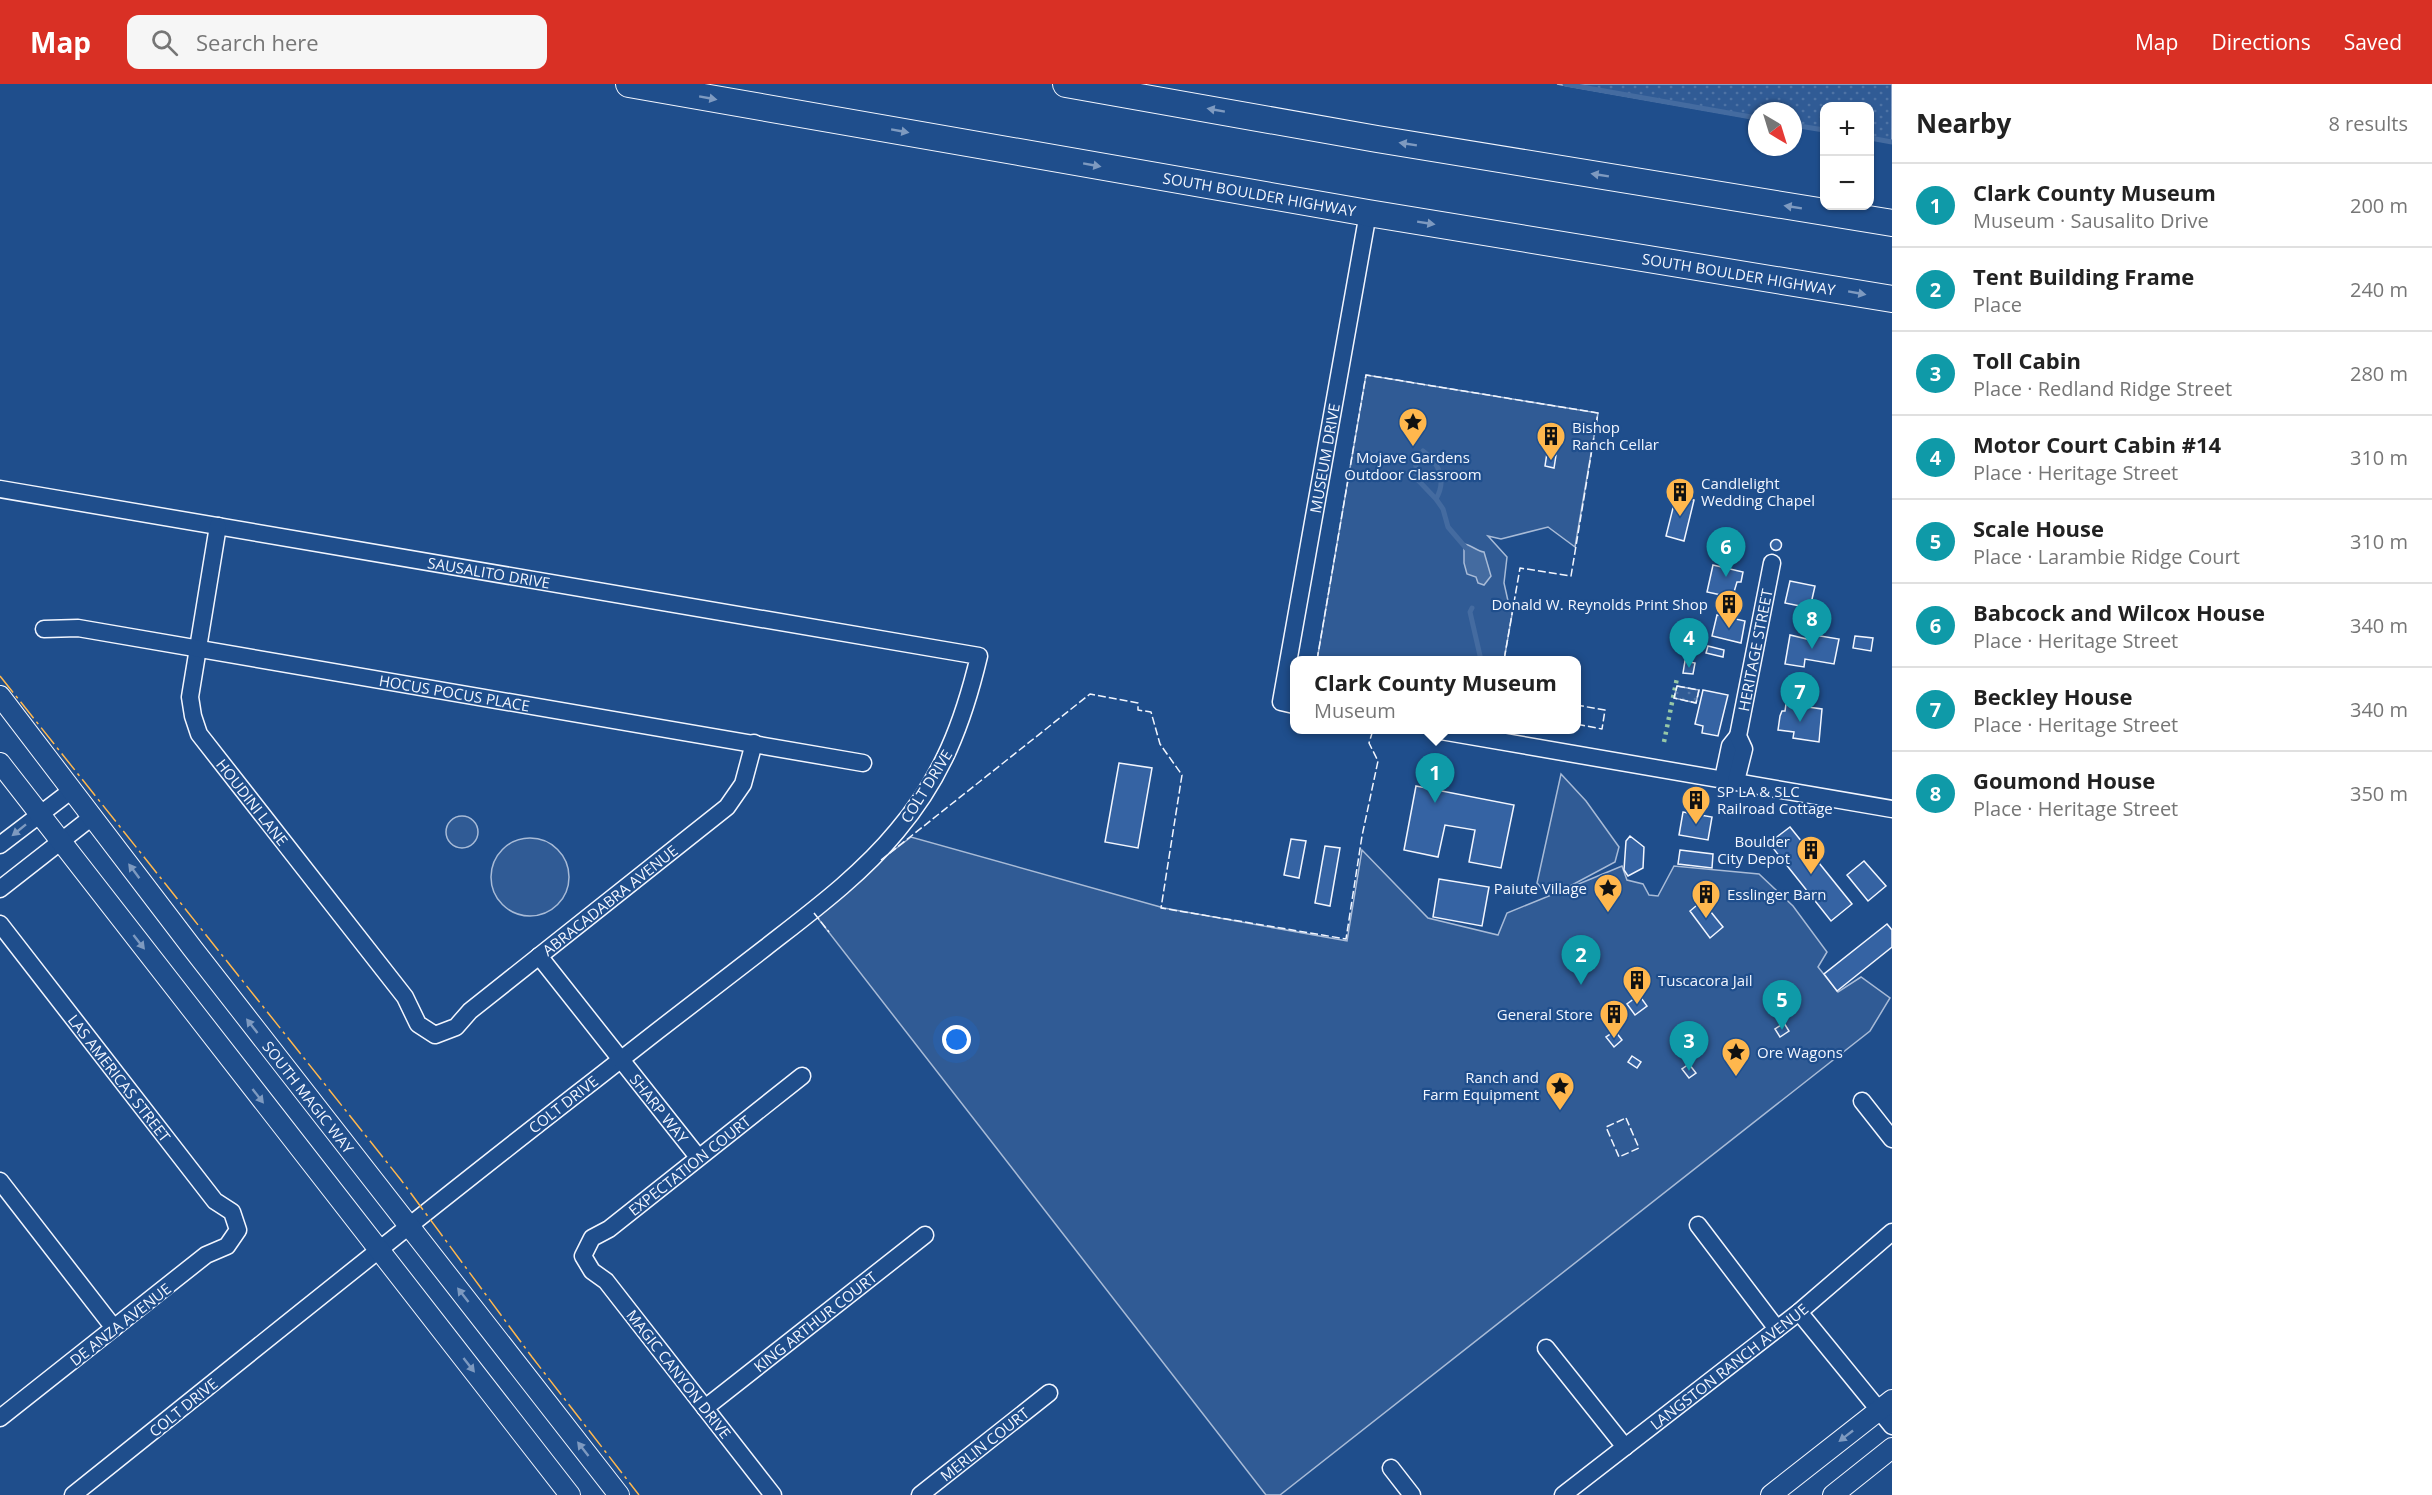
<!DOCTYPE html>
<html lang="en">
<head>
<meta charset="utf-8">
<style>
	body { margin:0; font-family:"Open Sans",sans-serif; background:#f6f6f6; color:#222 }
	.controls { position:absolute; right:18px; top:18px; display:grid; overflow:hidden; border-radius:12px; box-shadow:0 2px 4px #0004 }
	.controls button { width:54px; height:54px; display:grid; place-items:center; padding:0; border:0; border-bottom:2px solid #e0e0e0; background:#fff; color:#222; font:30px sans-serif }
	.compass { position:absolute; left:1748px; top:18px; width:54px; height:54px; border-radius:50%; background:#fff; box-shadow:0 2px 4px #0004; rotate:142deg }
	.you { position:absolute; left:957px; top:956px; width:21px; height:21px; margin:-15px; border:4px solid #fff; border-radius:50%; background:#1a73e8; box-shadow:0 0 0 9px #1a73e833 }
	.badge { display:grid; place-items:center; width:39px; height:39px; border-radius:50%; background:#d93025; color:#fff; font-size:20px; font-weight:700 }
	.pin { position:absolute; translate:-50% -50px; filter:drop-shadow(0 2px 3px #0008) }
	.pin::after { content:''; position:absolute; top:32px; width:21px; height:18px; background:inherit; clip-path:polygon(0 0,100% 0,50% 100%) }
	.popup { position:absolute; left:1290px; top:572px; width:291px; height:78px; box-sizing:border-box; display:grid; place-content:center; border-radius:12px; background:#fff; filter:drop-shadow(0 2px 4px #0005); font-size:20px; white-space:nowrap; color:#767676 }
	.popup b { font-size:22px; color:#222 }
	.popup::after { content:''; position:absolute; left:50%; top:100%; margin-left:-12px; border:12px solid transparent; border-top-color:#fff }
	.list { margin:0; padding:0; list-style:none }
	h2 { display:flex; justify-content:space-between; align-items:center; height:78px; margin:0; padding:0 24px; font-size:26px }
	h2 small { font-size:20px; font-weight:400; color:#767676 }
	.list li { display:grid; grid-template-columns:39px 1fr auto; gap:18px; align-items:center; box-sizing:border-box; height:84px; padding:0 24px; border-top:2px solid #e0e0e0 }
	.list b { display:block; font-size:22px; white-space:nowrap }
	.list p { margin:0; font-size:20px; white-space:nowrap; color:#767676 }
	.list em { font-size:20px; font-style:normal; color:#767676 }
	.icon { flex:none; width:33px; height:33px; fill:none; stroke:currentColor; stroke-width:2; stroke-linecap:round; stroke-linejoin:round }
	.map { position:relative; flex:none; width:1892px; height:1411px; overflow:hidden }
	header { display:flex; align-items:center; gap:36px; box-sizing:border-box; height:84px; padding:0 30px; background:#d93025; color:#fff }
	header strong { font-size:28px }
	nav { display:flex; gap:33px; margin-inline-start:auto; font-size:21px }
	.search { width:420px; height:54px; background:#f6f6f6; display:flex; align-items:center; gap:15px; box-sizing:border-box; padding:0 21px; border-radius:12px; color:#767676; font-size:22px }
	main { display:flex }
	aside { flex:1; background:#fff }
	.map>svg:first-child { display:block }
	.grass { fill:#305b95; stroke:#a8bbd7; stroke-width:1.5 }
	.park { fill:url(#park-dots); stroke:#a8bbd7; stroke-width:1.5 }
	.water { fill:#446ba0; stroke:#a8bbd7; stroke-width:1.5 }
	.lines { fill:none; stroke-linecap:round; stroke-linejoin:round }
	.stream { stroke:#446ba0; stroke-width:5 }
	.building { fill:#3563a3; stroke:#f2f6ff; stroke-width:1.5 }
	.minor-casing { stroke:#f2f6ff; stroke-width:19 }
	.tertiary-casing { stroke:#f2f6ff; stroke-width:22 }
	.primary-casing { stroke:#f2f6ff; stroke-width:28 }
	.minor { stroke:#1f4e8c; stroke-width:16 }
	.tertiary { stroke:#1f4e8c; stroke-width:20 }
	.primary { stroke:#1f4e8c; stroke-width:26 }
	.hedge { stroke:#97c8a6; stroke-width:4.5; stroke-dasharray:3 4.5; stroke-linecap:butt }
	.fence { stroke:#f2f6ff; stroke-width:1.5; stroke-dasharray:8 3; stroke-linecap:butt }
	.power { stroke:#ffb74d; stroke-width:1.5; stroke-dasharray:21 4.5 3 4.5; stroke-linecap:butt }
	.oneway { fill:#7e9ac0 }
	.labels { text-anchor:middle; dominant-baseline:central; stroke-width:4.5; stroke-linejoin:round; paint-order:stroke }
	.street-label { font-size:15px; fill:#f2f6ff; stroke:#1f4e8c }
	.poi-label { font-size:15px; fill:#f2f6ff; stroke:#1f4e8c; text-anchor:start }
</style>
</head>
<body>
<header>
<strong>Map</strong>
<div class="search"><svg class="icon" aria-label="search" viewBox="0 0 24 24"><circle cx="10" cy="10" r="6"/><path d="M15 15l6 6"/></svg>Search here</div>
<nav><a>Map</a><a>Directions</a><a>Saved</a></nav>
</header>
<main>
<div class="map">
<svg width="1892" height="1411" viewBox="0 0 1892 1411">
	<defs>
		<pattern id="park-dots" width="8" height="8" patternUnits="userSpaceOnUse" patternTransform="scale(1.5)"><rect width="8" height="8" fill="#305b95"/><path d="M2 2h.1M6 6h.1" fill="none" stroke="#4e73a5" stroke-width="1.8" stroke-linecap="round"/></pattern>
	</defs>
	<rect width="100%" height="100%" fill="#1f4e8c"/>
	<!-- grass -->
	<path class="grass" d="M1366 291 1598 329 1575 463 1548 443 1501 455 1488 452 1507 473 1504 499 1508 517 1513 525 1504 576H1317Z
		M1561 690 1586 717 1619 763 1615 778 1557 809 1622 782 1627 796 1643 800 1649 811 1658 812 1674 782 1759 790 1793 822 1827 868 1818 883 1838 908 1861 893 1890 914 1870 947 1280 1411H1266L813 828 911 753 1164 824 1347 857 1362 766 1428 834 1498 851 1507 829 1549 812 1537 799Z
		M446 748a16 16 0 1 1 32 0a16 16 0 1 1-32 0Z
		M491 793a39 39 0 1 1 78 0a39 39 0 1 1-78 0Z"/>
	<!-- park -->
	<path class="park" d="M1557 0H1892V59L1870 55V22H1824V47L1793 41V27H1757V35Z
		M1677 602 1699 606 1696 619 1674 614Z"/>
	<!-- water -->
	<path class="water" d="M1464 460C1472 461 1476 467 1484 468L1491 492 1484 501 1478 499 1476 493 1467 490 1464 479Z"/>
	<g class="lines">
		<!-- stream -->
		<path class="stream" d="M1565 0 1757 34
			M1793 41 1824 46
			M1870 54 1892 58
			M1423 367C1439 379 1447 396 1436 415
			M1415 373 1417 395 1436 415 1443 425 1448 443 1466 464
			M1472 524 1470 528 1481 576"/>
	</g>
	<!-- building -->
	<path class="building" d="M1547 369 1556 371 1554 384 1545 382Z
		M1676 412 1694 416 1684 457 1666 452Z
		M1770.5 461a5.5 5.5 0 1 1 11 0a5.5 5.5 0 1 1-11 0Z
		M1713 481 1743 488 1741 498H1737L1734 508 1727 507 1726 512 1707 508Z
		M1790 497 1815 502 1810 524 1785 519Z
		M1717 531 1745 537 1741 559 1712 552Z
		M1808 550 1839 555 1834 580 1805 575 1804 583 1785 580 1790 551 1807 555Z
		M1855 552 1873 554 1871 567 1853 564Z
		M1708 562 1724 566 1723 573 1706 569Z
		M1685 577 1695 579 1693 590 1683 589Z
		M1703 606 1728 611 1718 652 1702 649 1703 642 1695 640Z
		M1786 620 1822 625 1819 658 1793 654 1794 648 1778 646 1780 632 1782 627H1785Z
		M1119 679 1152 684 1138 764 1105 758Z
		M1416 702 1514 721 1501 784 1469 778 1475 746 1445 741 1438 773 1404 766Z
		M1683 728 1712 733 1708 756 1679 751Z
		M1790 743 1852 820 1831 837 1769 759Z
		M1630 752 1644 763 1643 784 1628 792 1624 786 1626 757Z
		M1291 755 1306 757 1299 794 1284 791Z
		M1325 762 1340 764 1330 822 1315 819Z
		M1680 766 1713 770 1712 784 1678 780Z
		M1864 777 1886 802 1868 817 1847 791Z
		M1439 795 1489 803 1482 842 1433 833Z
		M1702 817 1723 843 1710 854 1690 827Z
		M1887 840 1892 846V863L1837 907 1824 890Z
		M1639 911 1647 922 1635 931 1627 920Z
		M1784 939 1789 947 1780 953 1775 945Z
		M1615 947 1622 956 1614 963 1606 953Z
		M1632 972 1641 978 1637 984 1628 978Z
		M1689 980 1696 989 1689 994 1682 985Z"/>
	<g class="lines">
		<!-- minor casing -->
		<g class="minor-casing">
			<g id="minor">
				<path id="s1" d="M0 405 979 572C963 639 942 694 897 747 860 792 811 828 765 864 709 907 652 951 596 995 420 1131 247 1272 73 1411"/>
				<path id="s2" d="M218 442 190 613 193 632 199 650 405 913 418 940 435 951 456 943 470 927 727 723 743 700 754 659"/>
				<path id="s3" d="M44 545 78 544 863 679"/>
				<path id="s4" d="M1294 621 1281 618 1368 129"/>
				<path d="M1435 646 1892 725"/>
				<path d="M1723 695 1730 662 1738 652"/>
				<path id="s5" d="M1736 697 1744 665 1738 652 1772 479"/>
				<path d="M0 761 72 706"/>
				<path d="M0 805 92 733"/>
				<path id="s6" d="M0 840 215 1117 232 1128 238 1146 227 1162 206 1171 0 1334"/>
				<path id="s7" d="M539 872 698 1073"/>
				<path d="M1862 1017 1892 1055"/>
				<path d="M0 1097 114 1244"/>
				<path d="M1698 1141 1777 1245"/>
				<path d="M1799 1228 1892 1342"/>
				<path d="M1546 1264 1625 1363"/>
				<path id="s8" d="M705 1324 925 1151"/>
				<path d="M1391 1384 1412 1411"/>
				<path id="s9" d="M773 1411 606 1197 592 1187 583 1172 592 1154 609 1145 802 992"/>
				<path id="s10" d="M920 1411 1049 1309"/>
				<path id="s11" d="M1563 1411 1799 1228 1892 1148"/>
			</g>
		</g>
		<!-- tertiary casing -->
		<g class="tertiary-casing">
			<g id="tertiary">
				<path id="s12" d="M0 612 193 865 619 1411"/>
				<path d="M0 679 570 1411"/>
				<path d="M1771 1411 1892 1316"/>
				<path d="M1833 1411 1892 1364"/>
			</g>
		</g>
		<!-- primary casing -->
		<g class="primary-casing">
			<g id="primary">
				<path id="s13" d="M629 0 1368 129 1892 215"/>
				<path d="M1066 0 1377 55 1892 139"/>
			</g>
		</g>
		<!-- minor -->
		<use href="#minor" class="minor"/>
		<!-- tertiary -->
		<use href="#tertiary" class="tertiary"/>
		<!-- primary -->
		<use href="#primary" class="primary"/>
		<!-- hedge -->
		<path class="hedge" d="M1664 658 1677 594"/>
		<!-- fence -->
		<path class="fence" d="M1317 576 1366 291 1598 329 1571 492 1520 484 1504 576
			M1677 602 1699 606 1696 619 1674 614Z
			M1576 621 1605 626 1602 645 1576 640
			M881 776 1090 610 1138 619V626L1151 628 1160 660 1182 691 1161 824 1346 855 1362 752 1378 677 1369 659 1373 646
			M814 829 829 848
			M1626 1034 1639 1064 1619 1073 1606 1043Z"/>
		<!-- power -->
		<path class="power" d="M0 592 401 1096 532 1273 639 1411"/>
	</g>
	<!-- one-way arrows -->
	<defs><path id="oneway-solid" d="M-6-.8H1V-3.2L6.5 0L1 3.2V.8H-6Z" transform="scale(1.5)"/></defs>
	<g class="oneway">
		<use href="#oneway-solid" transform="translate(708 14) rotate(10)"/>
		<use href="#oneway-solid" transform="translate(1216 26) rotate(-170)"/>
		<use href="#oneway-solid" transform="translate(900 47) rotate(10)"/>
		<use href="#oneway-solid" transform="translate(1408 60) rotate(-171)"/>
		<use href="#oneway-solid" transform="translate(1092 81) rotate(10)"/>
		<use href="#oneway-solid" transform="translate(1600 91) rotate(-171)"/>
		<use href="#oneway-solid" transform="translate(1793 123) rotate(-171)"/>
		<use href="#oneway-solid" transform="translate(1426 139) rotate(9)"/>
		<use href="#oneway-solid" transform="translate(1857 209) rotate(10)"/>
		<use href="#oneway-solid" transform="translate(19 746) rotate(141)"/>
		<use href="#oneway-solid" transform="translate(134 787) rotate(-127)"/>
		<use href="#oneway-solid" transform="translate(139 858) rotate(52)"/>
		<use href="#oneway-solid" transform="translate(252 942) rotate(-128)"/>
		<use href="#oneway-solid" transform="translate(258 1012) rotate(52)"/>
		<use href="#oneway-solid" transform="translate(463 1211) rotate(-128)"/>
		<use href="#oneway-solid" transform="translate(469 1281) rotate(52)"/>
		<use href="#oneway-solid" transform="translate(1846 1352) rotate(142)"/>
		<use href="#oneway-solid" transform="translate(583 1365) rotate(-128)"/>
	</g>
	<!-- icons -->
	<defs>
		<g id="sight-pin" transform="scale(1.5)"><path d="M0 17L-7.5 6A9.5 9.5 0 1 1 7.5 6Z" fill="#ffb74d" stroke="#1f4e8c"/><path d="M0-6L1.8-2.2L6-1.7L2.9 1.2L3.7 5.4L0 3.3L-3.7 5.4L-2.9 1.2L-6-1.7L-1.8-2.2Z" fill="#111"/></g>
		<g id="building-pin" transform="scale(1.5)"><path d="M0 17L-7.5 6A9.5 9.5 0 1 1 7.5 6Z" fill="#ffb74d" stroke="#1f4e8c"/><path d="M-4-6H4V6H1V3H-1V6H-4ZM-2.5-4.3h1.7v1.8h-1.7ZM.8-4.3h1.7v1.8H.8ZM-2.5-1h1.7V.8h-1.7ZM.8-1h1.7V.8H.8Z" fill="#111"/></g>
	</defs>
	<g fill-rule="evenodd">
		<use href="#sight-pin" x="1413" y="338"/>
		<use href="#building-pin" x="1551" y="352"/>
		<use href="#building-pin" x="1680" y="408"/>
		<use href="#building-pin" x="1729" y="520"/>
		<use href="#building-pin" x="1696" y="716"/>
		<use href="#building-pin" x="1811" y="766"/>
		<use href="#sight-pin" x="1608" y="804"/>
		<use href="#building-pin" x="1706" y="810"/>
		<use href="#building-pin" x="1637" y="896"/>
		<use href="#building-pin" x="1614" y="930"/>
		<use href="#sight-pin" x="1736" y="968"/>
		<use href="#sight-pin" x="1560" y="1002"/>
	</g>
	<g class="labels">
		<!-- street labels -->
		<g class="street-label">
			<text stroke="none"><textPath href="#s13" startOffset="640">SOUTH BOULDER HIGHWAY</textPath></text>
			<text stroke="none"><textPath href="#s13" startOffset="1126">SOUTH BOULDER HIGHWAY</textPath></text>
			<text stroke="none"><textPath href="#s4" startOffset="261">MUSEUM DRIVE</textPath></text>
			<text stroke="none"><textPath href="#s1" startOffset="496">SAUSALITO DRIVE</textPath></text>
			<text stroke="none"><textPath href="#s5" startOffset="135">HERITAGE STREET</textPath></text>
			<text stroke="none"><textPath href="#s3" startOffset="416">HOCUS POCUS PLACE</textPath></text>
			<text transform="translate(926 702) rotate(-58)">COLT DRIVE</text>
			<text stroke="none"><textPath href="#s2" startOffset="298">HOUDINI LANE</textPath></text>
			<text stroke="none"><textPath href="#s2" startOffset="818">ABRACADABRA AVENUE</textPath></text>
			<text stroke="none"><textPath href="#s6" startOffset="195">LAS AMERICAS STREET</textPath></text>
			<text stroke="none"><textPath href="#s12" startOffset="506">SOUTH MAGIC WAY</textPath></text>
			<text transform="translate(563 1020) rotate(-38)">COLT DRIVE</text>
			<text stroke="none"><textPath href="#s7" startOffset="194">SHARP WAY</textPath></text>
			<text stroke="none"><textPath href="#s9" startOffset="448">EXPECTATION COURT</textPath></text>
			<text stroke="none"><textPath href="#s8" startOffset="140">KING ARTHUR COURT</textPath></text>
			<text transform="translate(120 1240) rotate(-38)">DE ANZA AVENUE</text>
			<text stroke="none"><textPath href="#s11" startOffset="210">LANGSTON RANCH AVENUE</textPath></text>
			<text transform="translate(679 1290) rotate(52)">MAGIC CANYON DRIVE</text>
			<text transform="translate(183 1323) rotate(-39)">COLT DRIVE</text>
			<text stroke="none"><textPath href="#s10" startOffset="82">MERLIN COURT</textPath></text>
		</g>
		<!-- poi labels -->
		<g class="poi-label">
			<text x="1572" y="343">Bishop<tspan x="1572" dy="17">Ranch Cellar</tspan></text>
			<text x="1413" y="373" text-anchor="middle">Mojave Gardens<tspan x="1413" dy="17">Outdoor Classroom</tspan></text>
			<text x="1701" y="399">Candlelight<tspan x="1701" dy="17">Wedding Chapel</tspan></text>
			<text x="1708" y="520" text-anchor="end">Donald W. Reynolds Print Shop</text>
			<text x="1717" y="707">SP LA &amp; SLC<tspan x="1717" dy="17">Railroad Cottage</tspan></text>
			<text x="1790" y="757" text-anchor="end">Boulder<tspan x="1790" dy="17">City Depot</tspan></text>
			<text x="1587" y="804" text-anchor="end">Paiute Village</text>
			<text x="1727" y="810">Esslinger Barn</text>
			<text x="1658" y="896">Tuscacora Jail</text>
			<text x="1593" y="930" text-anchor="end">General Store</text>
			<text x="1757" y="968">Ore Wagons</text>
			<text x="1539" y="993" text-anchor="end">Ranch and<tspan x="1539" dy="17">Farm Equipment</tspan></text>
		</g>
	</g>
</svg>
<div class="controls">
<button>+</button>
<button>−</button>
</div>
<svg class="compass" viewBox="-18 -18 36 36"><path d="M0-13l5 13h-10z" fill="#e53935"/><path d="M0 13l5-13h-10z" fill="#767676"/></svg>
<div class="you"></div>
<div class="pin badge" style="left:1435px;top:719px;background:#0f9aa8">1</div>
<div class="popup"><b>Clark County Museum</b>Museum</div>
<div class="pin badge" style="left:1581px;top:901px;background:#0f9aa8">2</div>
<div class="pin badge" style="left:1689px;top:987px;background:#0f9aa8">3</div>
<div class="pin badge" style="left:1689px;top:584px;background:#0f9aa8">4</div>
<div class="pin badge" style="left:1782px;top:946px;background:#0f9aa8">5</div>
<div class="pin badge" style="left:1726px;top:493px;background:#0f9aa8">6</div>
<div class="pin badge" style="left:1800px;top:638px;background:#0f9aa8">7</div>
<div class="pin badge" style="left:1812px;top:565px;background:#0f9aa8">8</div>
</div>
<aside>
<h2>Nearby<small>8 results</small></h2>
<ul class="list">
<li><span class="badge" style="background:#0f9aa8">1</span><div><b>Clark County Museum</b><p>Museum · Sausalito Drive</p></div><em>200 m</em></li>
<li><span class="badge" style="background:#0f9aa8">2</span><div><b>Tent Building Frame</b><p>Place</p></div><em>240 m</em></li>
<li><span class="badge" style="background:#0f9aa8">3</span><div><b>Toll Cabin</b><p>Place · Redland Ridge Street</p></div><em>280 m</em></li>
<li><span class="badge" style="background:#0f9aa8">4</span><div><b>Motor Court Cabin #14</b><p>Place · Heritage Street</p></div><em>310 m</em></li>
<li><span class="badge" style="background:#0f9aa8">5</span><div><b>Scale House</b><p>Place · Larambie Ridge Court</p></div><em>310 m</em></li>
<li><span class="badge" style="background:#0f9aa8">6</span><div><b>Babcock and Wilcox House</b><p>Place · Heritage Street</p></div><em>340 m</em></li>
<li><span class="badge" style="background:#0f9aa8">7</span><div><b>Beckley House</b><p>Place · Heritage Street</p></div><em>340 m</em></li>
<li><span class="badge" style="background:#0f9aa8">8</span><div><b>Goumond House</b><p>Place · Heritage Street</p></div><em>350 m</em></li>
</ul>
</aside>
</main>
</body>
</html>
